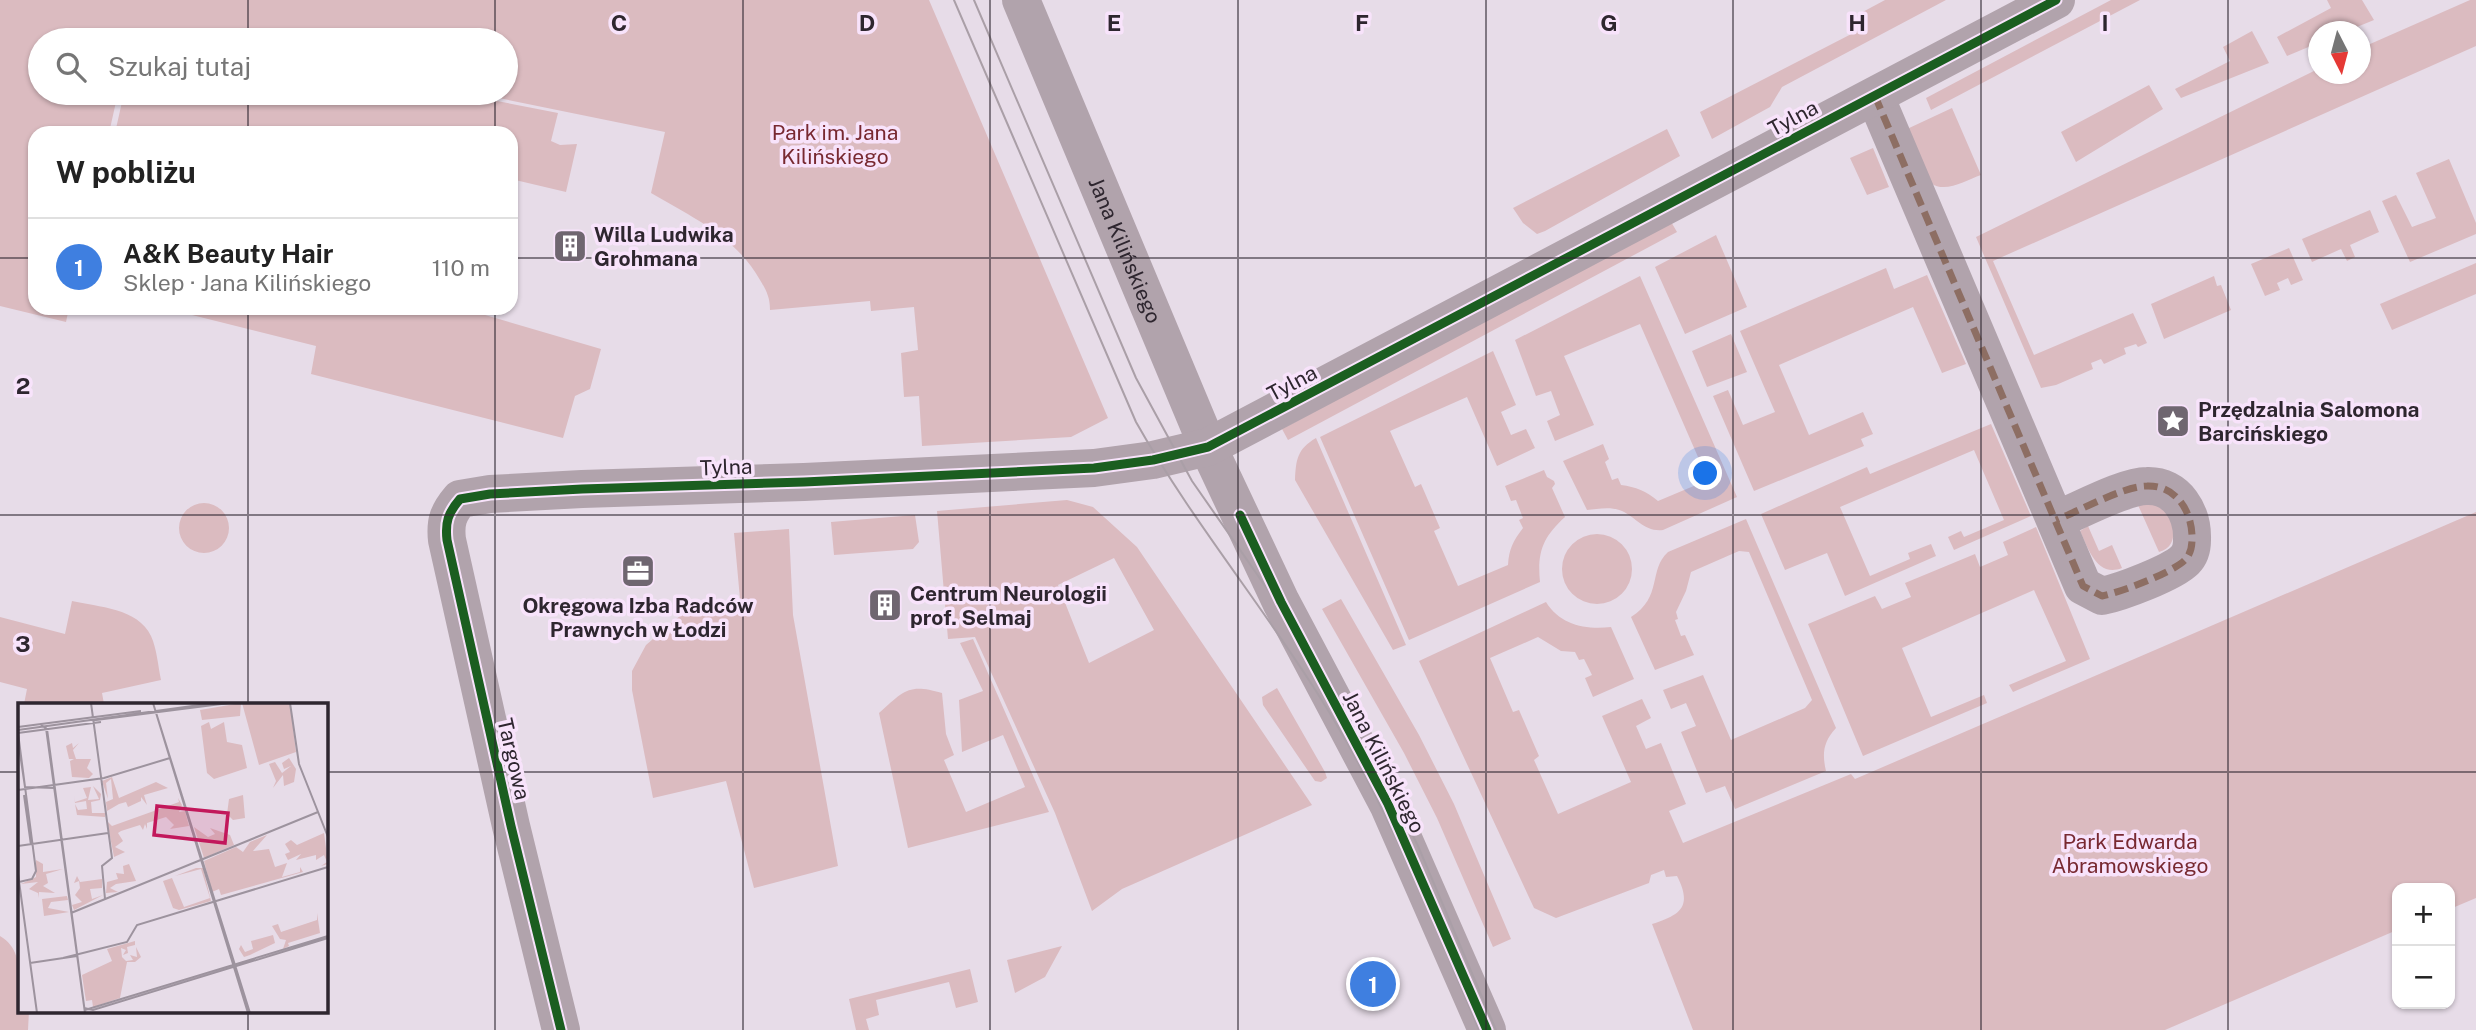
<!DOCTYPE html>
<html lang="pl">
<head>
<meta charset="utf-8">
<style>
	body { margin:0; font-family:"Public Sans",sans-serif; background:#f6f6f6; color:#222 }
	.controls { position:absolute; right:21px; bottom:21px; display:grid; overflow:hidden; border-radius:14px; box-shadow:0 2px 5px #0004 }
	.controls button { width:63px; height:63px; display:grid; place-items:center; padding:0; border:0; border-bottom:2px solid #e0e0e0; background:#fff; color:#222; font:35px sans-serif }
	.compass { position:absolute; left:2308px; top:21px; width:63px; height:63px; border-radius:50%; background:#fff; box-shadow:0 2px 5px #0004; rotate:174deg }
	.you { position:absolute; left:1706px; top:474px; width:24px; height:24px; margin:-18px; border:5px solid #fff; border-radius:50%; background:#1a73e8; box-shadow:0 0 0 10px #1a73e833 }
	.badge { display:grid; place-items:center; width:46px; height:46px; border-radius:50%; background:#0f766e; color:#fff; font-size:23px; font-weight:700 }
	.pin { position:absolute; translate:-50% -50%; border:4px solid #fff; box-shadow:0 2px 7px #0006 }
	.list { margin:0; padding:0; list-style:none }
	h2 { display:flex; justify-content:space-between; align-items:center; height:91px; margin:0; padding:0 28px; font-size:30px }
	h2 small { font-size:23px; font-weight:400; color:#767676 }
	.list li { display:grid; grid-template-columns:46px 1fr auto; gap:21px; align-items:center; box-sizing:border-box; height:98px; padding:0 28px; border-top:2px solid #e0e0e0 }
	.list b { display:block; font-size:26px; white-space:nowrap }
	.list p { margin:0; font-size:23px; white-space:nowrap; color:#767676 }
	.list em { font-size:23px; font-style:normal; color:#767676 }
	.icon { flex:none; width:38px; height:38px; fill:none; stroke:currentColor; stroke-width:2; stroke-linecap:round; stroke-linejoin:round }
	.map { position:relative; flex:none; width:2476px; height:1030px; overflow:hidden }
	.search { position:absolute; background:#fff; box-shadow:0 2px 5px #0004; left:28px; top:28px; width:490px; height:77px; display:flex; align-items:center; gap:18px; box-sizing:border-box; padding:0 24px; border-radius:38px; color:#767676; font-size:26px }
	.panel { position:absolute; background:#fff; box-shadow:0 2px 5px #0004; left:28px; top:126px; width:490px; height:189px; border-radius:21px }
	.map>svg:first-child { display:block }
	.green { fill:#dbbbc0; fill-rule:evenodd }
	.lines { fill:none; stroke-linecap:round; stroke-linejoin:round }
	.minor { stroke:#b1a3ac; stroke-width:38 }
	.tram { stroke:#aa9fa7; stroke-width:2 }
	.quiet { stroke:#8d6e63; stroke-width:7; stroke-dasharray:14 7; stroke-linecap:butt }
	.cycleway-casing { stroke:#f8e3fb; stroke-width:13 }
	.cycleway { stroke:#1b5e20; stroke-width:9 }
	.grid { fill:none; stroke:#2e262f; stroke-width:2; stroke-opacity:0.55 }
	.labels { text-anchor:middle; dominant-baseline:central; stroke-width:7; stroke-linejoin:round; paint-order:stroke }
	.street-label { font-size:21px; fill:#2e262f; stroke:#f8e3fb }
	.park-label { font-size:21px; fill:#782931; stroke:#f8e3fb }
	.poi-label { font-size:21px; font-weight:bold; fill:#2e262f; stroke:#f8e3fb; text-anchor:start }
	.inset-road { fill:none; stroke:#9d939e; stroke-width:2 }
	.view { fill:#c2185b; fill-opacity:0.15; stroke:#c2185b; stroke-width:3.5 }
	.inset-edge { fill:none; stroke:#2e262f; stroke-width:3.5 }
	.grid-label { font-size:23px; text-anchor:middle; font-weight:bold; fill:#2e262f; stroke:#f8e3fb; stroke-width:7; stroke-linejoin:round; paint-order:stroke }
</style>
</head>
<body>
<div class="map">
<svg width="2476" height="1030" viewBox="0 0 2476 1030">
	<rect width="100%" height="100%" fill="#e7dce8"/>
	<!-- green -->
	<path class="green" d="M0 0H929L1108 418 1071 437 922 446 919 396 904 397 901 353 918 350 914 307 871 311 870 301 770 310C770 297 766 290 760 280 736 237 692 217 651 193L665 132 474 93H506V40H174L133 30 130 40H40V93H118L109 133H35V308H69L66 322 0 306Z
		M1885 0H1946L1782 87 1770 107 1712 139 1700 112 1863 28 1857 15Z
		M2111 0H2140L1931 110 1926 98Z
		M2327 0H2362L2374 20 2347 31 2318 32V43L2287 56 2277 37 2331 8Z
		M2470 0H2476V46L1993 261 2034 355 2133 313 2147 343 2138 347 2136 344 2124 348 2126 354 2104 364 2101 359 2091 363 2093 369 2056 385 2041 388 1976 237 2318 69V74H2360L2361 48Z
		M2252 31 2269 63 2181 98 2175 89 2230 61 2223 47Z
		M2149 85 2163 109 2076 162 2061 132Z
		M124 93H362L372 95 381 93H456L558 113 551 141 560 145 577 144 566 192 511 179V133H115Z
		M1952 108 1981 175C1966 180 1945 194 1931 183L1907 129Z
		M1667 129 1680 156 1545 231 1537 234 1523 223 1513 208Z
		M1873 148 1889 187 1867 195 1850 158Z
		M2449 159 2476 223V234L2410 262 2382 201 2396 195 2412 227 2436 218 2416 173Z
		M2370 210 2379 232 2350 245 2355 257 2347 261 2341 249 2312 262 2302 239Z
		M1670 220 1677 232 1288 440 1282 429Z
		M1716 235 1747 307 1685 334 1655 267Z
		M2289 248 2303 280 2291 285 2288 278 2277 283 2280 290 2265 296 2251 264Z
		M2476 263V294L2392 330 2380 304Z
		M1886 268 1894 289 1927 275 1966 364 1942 373 1913 307 1779 365 1809 435 1863 412 1873 434 1861 439 1864 446 1754 491 1713 396 1728 390 1743 425 1775 412 1740 331Z
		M1640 276 1737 497 1663 530C1644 532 1637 518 1622 511 1611 506 1597 509 1587 510L1563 461 1603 444 1609 459 1605 462 1612 480 1618 478 1621 485C1636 487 1646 491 1658 501L1708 480 1640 324 1564 356 1594 425 1555 441 1547 421 1560 415 1551 391 1536 396 1515 340Z
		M2214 276 2217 286 2221 285 2231 310 2164 339 2151 304Z
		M164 308H461L601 349 590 389 575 396 563 438 311 374 316 346Z
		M1731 334 1747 372 1707 387 1692 351Z
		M1493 351 1516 405 1501 412 1511 435 1526 429 1535 448 1497 466 1467 397 1390 431 1415 487 1421 484 1440 528 1434 531 1458 586 1508 565C1509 549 1513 541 1523 528L1519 520 1523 518 1516 500 1511 501 1505 486 1544 470 1547 477 1554 481 1555 484 1552 488 1565 517C1543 537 1537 552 1540 582L1409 640 1320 437Z
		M1991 424 2031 516 1954 550 1948 537 1961 531 1964 537 2004 520 1974 450 1840 507 1870 576 1910 559 1908 553 1931 544 1936 556 1845 596 1827 553 1785 570 1761 514 1867 467 1870 474Z
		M1316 438 1406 645 1393 650 1295 480C1296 460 1297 449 1316 438Z
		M1067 500 1093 507 1137 547 1312 805 1122 889 1092 911 1055 813 975 637 948 639 937 511ZM1114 558 1154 630 1089 663 1058 585Z
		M179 528a25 25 0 1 1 50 0a25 25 0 1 1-50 0Z
		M2156 504 2173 518C2174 533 2176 547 2159 552L2138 505Z
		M2476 512V898L2450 909V888H2397V930L2165 1030H1693L1652 924C1680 915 1693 907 1677 876L1666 877 1664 870 1651 875 1649 883 1556 918 1534 908 1419 661 1546 602C1560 625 1586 630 1611 627L1634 679 1593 697 1585 678 1592 675 1584 659 1579 660 1575 652 1561 651 1538 637 1490 658 1513 712 1519 710 1539 756 1534 760 1558 814 1631 782 1602 716 1642 699 1651 718 1636 726 1646 749 1661 743 1686 804 1669 811 1683 843 1851 774 1855 779Z
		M915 515 919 542 913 549 834 555 831 522Z
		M1746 519 1836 728C1823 742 1822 754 1826 771L1735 809 1725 786 1706 793 1681 732 1696 726 1686 703 1671 709 1663 690 1703 675 1731 740 1805 708 1812 700 1749 552 1739 551 1691 572 1686 591 1676 612 1678 619 1675 620 1681 636 1685 635 1694 655 1655 670 1631 617C1663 597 1648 570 1668 552Z
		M2088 526 2099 551 2112 545 2122 568C2097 578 2088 548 2080 531Z
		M2036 527 2090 659 2013 692 2009 685 2066 661 2034 590 1902 648 1931 717 1984 695 1987 703 1863 756 1808 624 1875 596 1882 609 1911 597 1905 583 1975 554 1980 567 2008 555 2003 542Z
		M789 529 793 615 838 866 754 888 726 781 653 798 632 690V671L646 645 681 615 741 610 734 533Z
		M1562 569a35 35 0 1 1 70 0a35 35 0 1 1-70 0Z
		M1341 599 1419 735 1454 804 1511 939 1493 947 1437 818 1404 753 1322 609Z
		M72 601C98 607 138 608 151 636 157 649 158 666 161 680L102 693 104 704H24L27 689 0 682V617L65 634Z
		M973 639 1049 812 908 848 879 713C904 691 908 683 942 693L946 734 954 755 944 760 966 812 1025 787 1003 735 962 752 959 700 983 691 960 643Z
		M1277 688 1325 772 1327 778 1321 782 1315 781 1263 705 1262 697Z
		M0 936C26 951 19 986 19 1011H29L28 1030H0Z
		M1062 946 1045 977 1015 993 1007 960Z
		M970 969 978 1002 956 1008 949 982 876 1000 879 1015 866 1019 869 1030H856L849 999Z"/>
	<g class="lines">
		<!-- minor -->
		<g class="minor">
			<path id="s1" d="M1021 0 1208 447 1281 602 1388 804 1487 1030"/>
			<path d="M1875 96 2083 586 2102 596C2121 592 2172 573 2185 560 2190 555 2192 547 2192 540 2193 513 2177 485 2147 486 2124 486 2079 511 2056 520"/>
			<path d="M561 1030 511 826 447 540C445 522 448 513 460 499L490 494 582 489 804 482 1094 468 1153 460 1208 447 2056 0"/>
		</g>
		<!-- tram -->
		<path class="tram" d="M954 0 1136 422C1189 516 1258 600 1316 691 1384 797 1430 914 1479 1030
			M974 0 1136 378 1192 481 1305 643 1366 741 1418 846 1496 1030"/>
		<!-- quiet -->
		<path class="quiet" d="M1875 96 2083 586 2102 596C2121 592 2172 573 2185 560 2190 555 2192 547 2192 540 2193 513 2177 485 2147 486 2124 486 2079 511 2056 520"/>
		<!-- cycleway casing -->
		<g class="cycleway-casing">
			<path id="cycleway" d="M1240 515 1281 602 1388 804 1487 1030
				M561 1030 511 826 447 540C445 522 448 513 460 499L490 494 582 489 804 482 1094 468 1153 460 1208 447 2056 0"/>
		</g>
		<!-- cycleway -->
		<use href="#cycleway" class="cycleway"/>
	</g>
	<!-- grid -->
	<path class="grid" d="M248 0V40M495 0V40M743 0V1030M990 0V1030M1238 0V1030M1486 0V1030M1733 0V1030M1981 0V1030M2228 0V1030M248 93V133M495 93V133M0 258H35M511 258H2476M248 308V704M495 308V1030M0 515H2476M0 772H19M326 772H2476M248 1011V1030"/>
	<!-- icons -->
	<defs>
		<g id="building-square" transform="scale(1.75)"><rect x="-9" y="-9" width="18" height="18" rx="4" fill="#6f6670" stroke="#f8e3fb"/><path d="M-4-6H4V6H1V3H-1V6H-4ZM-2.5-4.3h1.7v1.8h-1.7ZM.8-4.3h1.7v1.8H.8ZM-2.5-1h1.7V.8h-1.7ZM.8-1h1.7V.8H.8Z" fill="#fff"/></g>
		<g id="sight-square" transform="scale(1.75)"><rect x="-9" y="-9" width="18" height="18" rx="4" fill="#6f6670" stroke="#f8e3fb"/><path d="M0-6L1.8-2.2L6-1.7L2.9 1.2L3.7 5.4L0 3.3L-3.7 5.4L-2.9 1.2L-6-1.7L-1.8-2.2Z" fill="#fff"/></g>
		<g id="office-square" transform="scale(1.75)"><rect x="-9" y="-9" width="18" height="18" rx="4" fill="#6f6670" stroke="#f8e3fb"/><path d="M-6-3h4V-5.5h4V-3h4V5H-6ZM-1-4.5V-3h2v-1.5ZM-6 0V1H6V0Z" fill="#fff"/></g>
	</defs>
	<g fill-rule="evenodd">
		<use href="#building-square" x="570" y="246"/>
		<use href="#sight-square" x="2173" y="421"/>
		<use href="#office-square" x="638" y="571"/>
		<use href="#building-square" x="885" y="605"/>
	</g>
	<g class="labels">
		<!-- street labels -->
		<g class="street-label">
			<text transform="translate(1793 118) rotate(-28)">Tylna</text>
			<text stroke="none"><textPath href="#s1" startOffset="271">Jana Kilińskiego</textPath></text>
			<text transform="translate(1292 383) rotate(-28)">Tylna</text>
			<text transform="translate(726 467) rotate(-2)">Tylna</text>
			<text transform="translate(514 759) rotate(77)">Targowa</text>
			<text transform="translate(1384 762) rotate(63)">Jana Kilińskiego</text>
		</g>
		<!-- park labels -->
		<g class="park-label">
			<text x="835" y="132">Park im. Jana<tspan x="835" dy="24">Kilińskiego</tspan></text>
			<text x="2130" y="841">Park Edwarda<tspan x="2130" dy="24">Abramowskiego</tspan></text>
		</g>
		<!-- poi labels -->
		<g class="poi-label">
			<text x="594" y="234">Willa Ludwika<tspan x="594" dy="24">Grohmana</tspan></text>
			<text x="2198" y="409">Przędzalnia Salomona<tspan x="2198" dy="24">Barcińskiego</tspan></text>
			<text x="910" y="593">Centrum Neurologii<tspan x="910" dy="24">prof. Selmaj</tspan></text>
			<text x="638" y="605" text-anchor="middle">Okręgowa Izba Radców<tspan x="638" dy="24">Prawnych w Łodzi</tspan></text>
		</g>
	</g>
	<!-- overview -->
	<g transform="translate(18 703)">
		<rect width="310" height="310" fill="#e7dce8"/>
		<path d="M223 0 222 13 184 17 182 7ZM272 0 278 49 241 62 224 0ZM191 19 193 26 206 19 209 39 224 42 229 65 196 76 189 70 183 23ZM54 40 55 45 61 40 55 47 58 56H73L69 65 75 71 71 75 54 74 52 58 56 56H51L48 43ZM271 55 278 66 276 79 266 83 265 72 255 85 258 78 251 61 257 59 264 70 273 63 266 66 264 60ZM94 74 101 95 138 79 150 85 126 92 129 102 123 94V98L110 104 108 99 101 101 89 108 88 99 95 96 93 76 88 80 90 96 84 78ZM75 83 83 91 82 97 73 99 74 110H87V114L59 112 57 101 60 107 69 106 68 98 57 100 56 92 57 99 69 95 65 85 73 84 70 97 81 96ZM225 92 227 115 215 117 209 111 211 96ZM160 95 164 102 161 109 167 108 171 123 152 126 156 122 148 114 129 120V126L127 121 125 127 122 122 103 128 100 130 105 138 97 144 107 149 96 154 89 118 94 123 161 99ZM176 124 190 134 197 131 192 125 212 132 216 142 186 155ZM306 130 310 161 303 163 309 159 306 152 298 157V152L278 157 283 151 270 157 267 151 272 149 267 141 273 137 279 142ZM249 132 235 148 251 146 257 164 269 160 264 174 282 169V164L285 169 203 192 201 186 194 189 186 158 218 144 225 149 232 139ZM18 157 25 161V169L45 166 28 171 30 180 25 183 37 190 21 189 20 195V190L11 186 20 179 3 181 18 174ZM111 161 118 178 98 181 92 185 100 189 88 190 89 179 100 176 98 170 106 171 105 163ZM178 165H185L193 198 161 207 155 205 145 178 154 175 166 204 192 195 183 166 157 173ZM59 173 62 179 84 176V185L72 186 74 196 85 192 56 207 54 202 64 199 57 192 62 185 61 178 56 180ZM49 193 50 197 33 199 30 205 51 209 26 213 24 196ZM299 210 302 230 270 240 271 243 265 246 268 237 262 236 254 223 260 221 263 229 299 217ZM255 232 257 240 232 252 226 254 221 246 223 242 227 249 235 246 233 238ZM117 238V242L109 244 110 250 105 252 108 247 103 245 104 254 108 258 115 257 112 252 119 254 118 244 123 254 117 259H109L102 295 75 304 74 297 68 298 64 272 94 258 89 246Z" fill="#dbbbc0"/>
		<path class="inset-road" d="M73 0 94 155 84 163 87 196M135 0 230 310M135 0 232 310M272 0 281 61 310 134M78 17 211 0M23 22 29 26 67 310M0 24 123 8M28 25 67 310M0 27 196 0M0 30 18 168 14 176 1 179M0 30 83 19M0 37 7 84 37 85M0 87 86 75 152 55M6 92 13 142M0 143 90 130M0 171 19 310M53 210 300 109M45 255 109 239 119 222 310 164M12 260 59 253M66 305 75 307 310 235M67 307 310 233"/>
		<path class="view" d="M139 103 210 110 207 140 136 132Z"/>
		<rect width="310" height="310" class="inset-edge"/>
	</g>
	<g class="grid-label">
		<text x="619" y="31">C</text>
		<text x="867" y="31">D</text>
		<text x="1114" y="31">E</text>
		<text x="1362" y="31">F</text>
		<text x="1609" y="31">G</text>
		<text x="1857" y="31">H</text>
		<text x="2105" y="31">I</text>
		<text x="23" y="394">2</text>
		<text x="23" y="652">3</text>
	</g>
</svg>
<div class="controls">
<button>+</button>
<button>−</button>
</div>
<svg class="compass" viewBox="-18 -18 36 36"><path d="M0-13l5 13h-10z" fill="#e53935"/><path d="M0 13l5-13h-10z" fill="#767676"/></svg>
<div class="you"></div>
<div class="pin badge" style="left:1373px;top:984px;background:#3f7fe0">1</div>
<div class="search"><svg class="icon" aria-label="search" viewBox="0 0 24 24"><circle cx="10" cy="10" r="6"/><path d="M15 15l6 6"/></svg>Szukaj tutaj</div>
<section class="panel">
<h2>W pobliżu<small></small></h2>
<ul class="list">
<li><span class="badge" style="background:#3f7fe0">1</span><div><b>A&amp;K Beauty Hair</b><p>Sklep · Jana Kilińskiego</p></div><em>110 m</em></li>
</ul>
</section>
</div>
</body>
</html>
